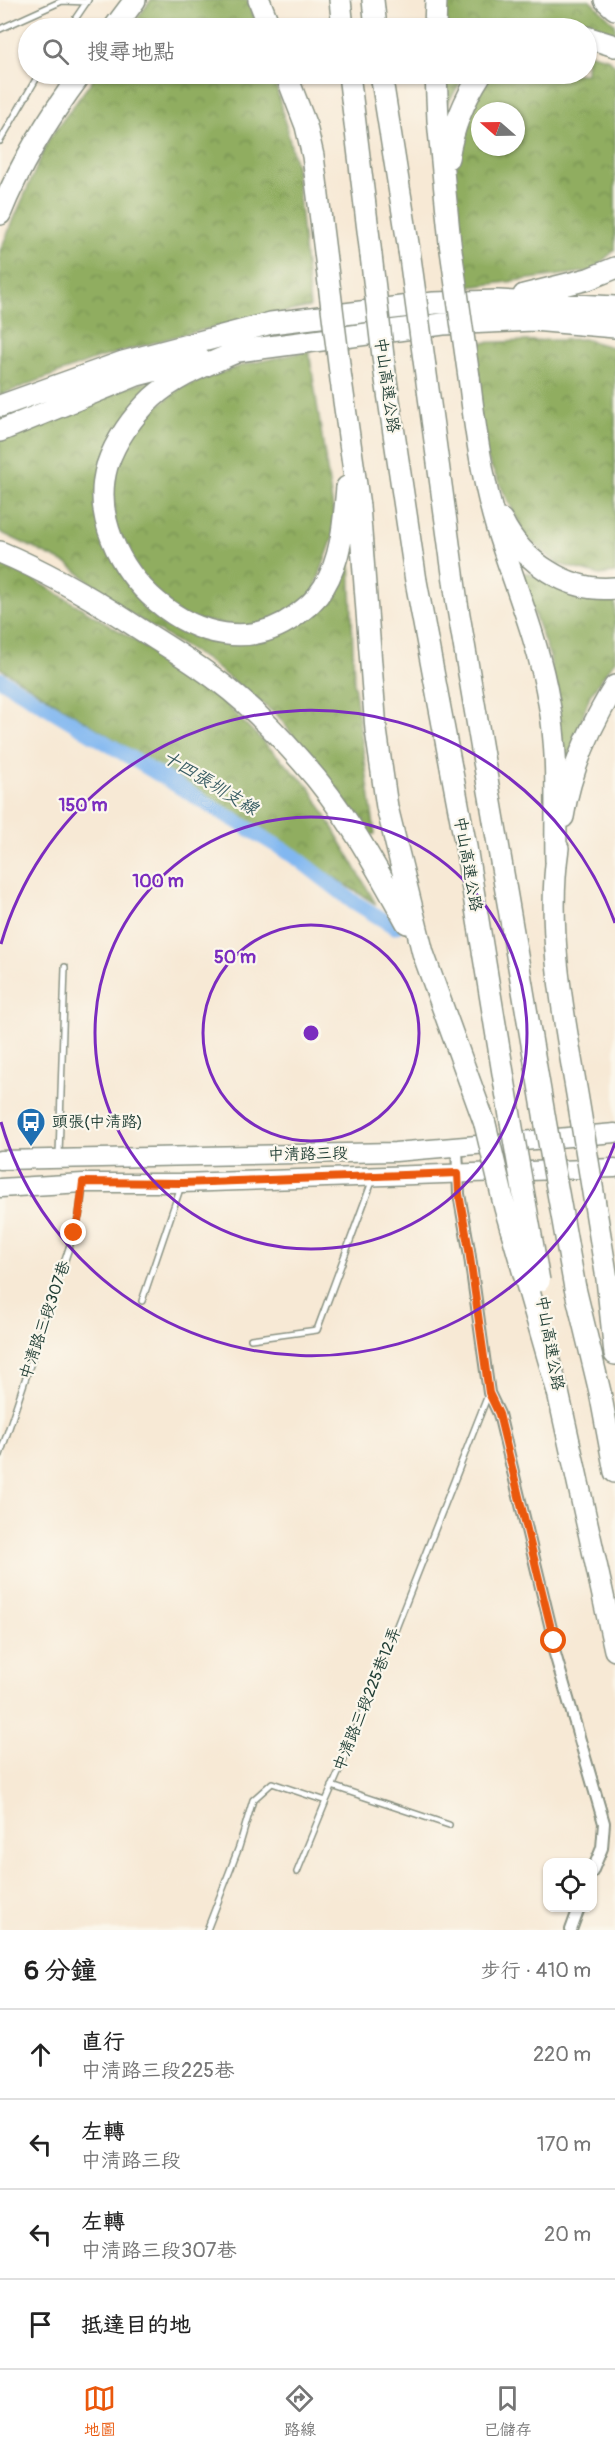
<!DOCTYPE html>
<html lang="zh-TW">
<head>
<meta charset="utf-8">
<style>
	body { margin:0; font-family:Pangolin,"LXGW WenKai TC",sans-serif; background:#f2f2f2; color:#222 }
	.controls { position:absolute; right:18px; bottom:18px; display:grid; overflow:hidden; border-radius:12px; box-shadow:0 2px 4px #0004 }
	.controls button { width:54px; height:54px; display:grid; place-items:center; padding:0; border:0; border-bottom:2px solid #e0e0e0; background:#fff; color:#222; font:30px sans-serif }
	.compass { position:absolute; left:471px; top:102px; width:54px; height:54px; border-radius:50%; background:#fff; box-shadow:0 2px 4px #0004; rotate:290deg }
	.stop { position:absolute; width:18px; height:18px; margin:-14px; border:4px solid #ea580c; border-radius:50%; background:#fff }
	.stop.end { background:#ea580c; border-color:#fff; box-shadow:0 2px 6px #0008 }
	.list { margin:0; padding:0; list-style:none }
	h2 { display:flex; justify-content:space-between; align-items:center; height:78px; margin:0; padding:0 24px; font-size:26px }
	h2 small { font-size:20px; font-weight:400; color:#767676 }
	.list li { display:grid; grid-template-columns:39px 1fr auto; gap:18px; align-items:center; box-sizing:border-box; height:90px; padding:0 24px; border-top:2px solid #e0e0e0 }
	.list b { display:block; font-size:22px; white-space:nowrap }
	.list p { margin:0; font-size:20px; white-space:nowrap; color:#767676 }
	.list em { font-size:20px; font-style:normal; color:#767676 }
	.icon { flex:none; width:33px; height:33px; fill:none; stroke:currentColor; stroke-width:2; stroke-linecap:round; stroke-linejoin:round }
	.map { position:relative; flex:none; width:615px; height:1930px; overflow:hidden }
	.search { position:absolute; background:#fff; box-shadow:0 2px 4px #0004; left:18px; right:18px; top:18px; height:66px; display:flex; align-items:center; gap:15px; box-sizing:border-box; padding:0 21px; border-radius:33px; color:#767676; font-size:22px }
	.sheet { height:438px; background:#fff }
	nav { display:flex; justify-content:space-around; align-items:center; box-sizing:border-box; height:84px; border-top:2px solid #e0e0e0; background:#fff; font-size:16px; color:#767676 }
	nav a { display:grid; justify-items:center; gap:3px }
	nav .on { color:#ea580c }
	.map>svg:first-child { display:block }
	.forest { fill:url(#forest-crowns); stroke:#58754a; stroke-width:1.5; fill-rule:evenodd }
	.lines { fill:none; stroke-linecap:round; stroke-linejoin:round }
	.canal { stroke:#81b7f0; stroke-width:15 }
	.lane-casing { stroke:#8b9384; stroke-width:8 }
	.street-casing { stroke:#8b9384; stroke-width:14 }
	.primary-casing { stroke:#8b9384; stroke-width:21 }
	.highway-casing { stroke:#8b9384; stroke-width:24 }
	.lane { stroke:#fff; stroke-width:5 }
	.street { stroke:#fff; stroke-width:10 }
	.primary { stroke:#fff; stroke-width:18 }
	.highway { stroke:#fff; stroke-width:21 }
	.highway-bridge-casing { stroke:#8b9384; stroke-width:24; stroke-linecap:butt }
	.highway-bridge { stroke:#fff; stroke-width:21 }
	.route { stroke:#ea580c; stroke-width:8 }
	.ring { fill:none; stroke:#7b2cbf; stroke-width:3 }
	.labels { text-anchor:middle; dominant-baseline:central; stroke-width:4.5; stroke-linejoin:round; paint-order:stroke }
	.street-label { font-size:16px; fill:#1f3d34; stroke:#fbf7ec }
	.poi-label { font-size:16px; fill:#1f3d34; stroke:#fbf7ec; text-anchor:start }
	.water-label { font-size:18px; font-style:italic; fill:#385c63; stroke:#fbf7ec }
	.centre { fill:#7b2cbf; stroke:#fbf7ec; stroke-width:3 }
	.ring-label { font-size:18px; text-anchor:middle; font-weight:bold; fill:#7b2cbf; stroke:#fbf7ec; stroke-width:4.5; stroke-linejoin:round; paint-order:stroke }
</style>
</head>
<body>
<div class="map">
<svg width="615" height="1930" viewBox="0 0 615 1930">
	<defs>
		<pattern id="forest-crowns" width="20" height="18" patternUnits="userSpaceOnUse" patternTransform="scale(1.5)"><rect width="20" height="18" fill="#90ad60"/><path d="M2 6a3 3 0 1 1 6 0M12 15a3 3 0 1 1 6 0" fill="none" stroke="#758e50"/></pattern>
	</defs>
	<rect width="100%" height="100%" fill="#fbf7ec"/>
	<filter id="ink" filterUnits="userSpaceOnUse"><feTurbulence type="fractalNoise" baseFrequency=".0167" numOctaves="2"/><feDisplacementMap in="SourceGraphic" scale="12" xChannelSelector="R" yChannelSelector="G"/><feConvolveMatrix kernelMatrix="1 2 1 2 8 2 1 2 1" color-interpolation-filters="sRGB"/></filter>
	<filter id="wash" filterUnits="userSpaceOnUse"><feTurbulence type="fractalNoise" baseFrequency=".008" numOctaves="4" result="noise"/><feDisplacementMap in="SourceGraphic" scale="24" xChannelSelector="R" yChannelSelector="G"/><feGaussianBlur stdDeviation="1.35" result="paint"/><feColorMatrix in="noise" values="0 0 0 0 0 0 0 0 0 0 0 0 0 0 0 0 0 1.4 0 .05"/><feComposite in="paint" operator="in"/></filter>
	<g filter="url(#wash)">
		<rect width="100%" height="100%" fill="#f7e9d5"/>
		<!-- forest -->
		<path class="forest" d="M151 0H248L258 28H130Z
			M432 0H590L615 24V38L583 28H433Z
			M587 53 607 58 615 65V250L591 271 461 288 449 177 477 88 495 74H586ZM480 111H516V147H480Z
			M97 74H273L296 166 310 307 184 334 96 359 0 395V251L49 139Z
			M435 74H466L445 107Z
			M584 339 615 348V573L600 575 558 564 526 537 481 446 471 343Z
			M309 351 336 529 312 596 266 630 184 618 142 581 115 529 113 484 121 453 142 419 182 387 243 365Z
			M159 379 125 424 103 527 153 608 264 641 350 554 354 684 375 834 367 836 348 806 278 716 205 659 127 612 69 565 0 532V438L127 387Z
			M0 559 201 680 310 788 376 904 0 668Z
			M526 572C554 586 583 603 615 597V660L590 695 569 757 561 756 550 657 520 576Z"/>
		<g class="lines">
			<!-- canal -->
			<path class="canal" d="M0 679 294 856 351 900 395 927"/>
		</g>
	</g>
	<g filter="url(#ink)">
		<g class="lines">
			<!-- lane casing -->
			<g class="lane-casing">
				<path id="lane" d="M69 28 88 0
					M0 29 62 1 87 2
					M0 141 39 74
					M59 1155 65 967
					M142 1301 181 1186
					M251 1339 317 1330 373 1179
					M0 1455 68 1251 79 1216 83 1187
					M332 1786 449 1825
					M297 1872 326 1801
					M207 1930 239 1847 253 1800 272 1783 326 1801 346 1755 488 1395"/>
			</g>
			<!-- street casing -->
			<g class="street-casing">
				<path id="street" d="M457 1148 459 1194 469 1250 489 1393 499 1414 554 1641 553 1647 604 1823 602 1848 592 1872
					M571 1930 579 1908"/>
			</g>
			<!-- primary casing -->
			<g class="primary-casing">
				<path id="primary" d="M0 1160 395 1152 615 1133
					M0 1188 83 1183H182L615 1168"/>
			</g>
			<!-- highway casing -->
			<g class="highway-casing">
				<path id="highway" d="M259 0 270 28
					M340 0 343 28
					M373 0 376 28
					M605 0 615 9
					M114 28 135 0
					M435 28 436 0
					M586 37 615 46
					M286 74 306 126 313 156 327 268
					M349 74 371 255
					M381 74 409 250
					M436 74 438 120 450 243
					M448 158C453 127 464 100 481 74
					M0 214C20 164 49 117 81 74
					M524 295 588 279 615 268
					M243 349C212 363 177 375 152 398 133 416 115 441 107 466 79 563 206 681 295 616 307 607 316 600 324 587 342 557 344 521 347 487
					M231 352 443 324 533 320 615 327
					M425 367 457 603 545 1120
					M385 373 416 581 466 847 511 1122
					M469 377C475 428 482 479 497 529 515 587 539 642 549 703 559 754 555 809 556 861
					M341 380 359 506 376 730 387 807 423 953 485 1124
					M0 406 123 362 271 323 434 303 498 301 615 307
					M0 431 137 375 200 359
					M502 520C522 561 568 593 615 588
					M0 552C48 572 92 598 135 626 163 644 192 661 218 681 249 704 278 734 303 763 346 811 376 867 407 923
					M563 817C570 771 591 725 615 686
					M558 848C545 937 567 1030 581 1118
					M607 1279 615 1354
					M575 1288 600 1392 615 1472
					M558 1392 615 1650"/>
			</g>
			<!-- lane -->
			<use href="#lane" class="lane"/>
			<!-- street -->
			<use href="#street" class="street"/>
			<!-- primary -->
			<use href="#primary" class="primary"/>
			<!-- highway -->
			<use href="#highway" class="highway"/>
			<!-- highway-bridge casing -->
			<g class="highway-bridge-casing">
				<path id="highway-bridge" d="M450 243 469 377
					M409 250 425 367
					M371 255 385 373
					M327 268 341 380
					M581 1118 607 1279
					M545 1120 575 1288
					M511 1122 539 1281
					M485 1124 505 1208 558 1392"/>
			</g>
			<!-- highway-bridge -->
			<use href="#highway-bridge" class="highway-bridge"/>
		</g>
	</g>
	<g class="lines" filter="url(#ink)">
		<!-- route -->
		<path class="route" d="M74 1233 79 1216 83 1182 182 1183 458 1173 459 1194 469 1250 489 1393 499 1414 554 1641"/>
	</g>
	<!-- distance rings -->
	<g class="ring">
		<circle cx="311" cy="1033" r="108"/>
		<circle cx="311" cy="1033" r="216"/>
		<path d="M615 1143A323 323 0 0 1 1 1122M1 944A323 323 0 0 1 615 923"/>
	</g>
	<!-- icons -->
	<defs>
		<g id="bus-pin" transform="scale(1.5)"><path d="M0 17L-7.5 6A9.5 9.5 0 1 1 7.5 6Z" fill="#1f6fb2" stroke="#fbf7ec"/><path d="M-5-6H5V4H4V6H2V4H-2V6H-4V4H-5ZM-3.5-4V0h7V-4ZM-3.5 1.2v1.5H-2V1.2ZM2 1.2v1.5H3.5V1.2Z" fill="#fff"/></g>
	</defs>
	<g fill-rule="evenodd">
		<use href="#bus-pin" x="31" y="1122"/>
	</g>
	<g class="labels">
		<!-- street labels -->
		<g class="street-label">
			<text transform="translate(387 385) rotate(82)">中山高速公路</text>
			<text transform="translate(468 864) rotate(80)">中山高速公路</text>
			<text transform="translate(308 1154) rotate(-1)">中清路三段</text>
			<text transform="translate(45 1320) rotate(-71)">中清路三段307巷</text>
			<text transform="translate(550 1343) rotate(80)">中山高速公路</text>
			<text transform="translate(367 1699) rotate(-68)">中清路三段225巷12弄</text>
		</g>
		<!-- poi labels -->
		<g class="poi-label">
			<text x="52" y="1122">頭張(中清路)</text>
		</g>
		<!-- water labels -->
		<g class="water-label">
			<text transform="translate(210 783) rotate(31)">十四張圳支線</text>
		</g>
	</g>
	<circle cx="311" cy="1033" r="9" class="centre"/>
	<g class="ring-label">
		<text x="83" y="811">150 m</text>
		<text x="158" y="887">100 m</text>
		<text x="235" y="963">50 m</text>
	</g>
</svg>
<div class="controls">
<button><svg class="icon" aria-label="locate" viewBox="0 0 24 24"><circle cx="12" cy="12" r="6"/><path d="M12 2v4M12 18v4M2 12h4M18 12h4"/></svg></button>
</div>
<svg class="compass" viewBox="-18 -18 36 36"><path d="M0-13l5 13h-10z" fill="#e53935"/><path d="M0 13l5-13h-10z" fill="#767676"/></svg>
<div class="stop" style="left:554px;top:1641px"></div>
<div class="stop end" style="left:74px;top:1233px"></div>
<div class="search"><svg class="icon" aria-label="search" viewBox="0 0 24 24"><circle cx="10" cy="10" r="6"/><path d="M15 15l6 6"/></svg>搜尋地點</div>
</div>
<section class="sheet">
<h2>6 分鐘<small>步行 · 410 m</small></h2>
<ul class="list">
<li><svg class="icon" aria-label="ahead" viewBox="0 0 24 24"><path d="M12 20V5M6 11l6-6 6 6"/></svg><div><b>直行</b><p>中清路三段225巷</p></div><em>220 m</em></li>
<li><svg class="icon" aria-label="left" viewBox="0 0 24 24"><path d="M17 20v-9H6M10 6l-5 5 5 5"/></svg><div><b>左轉</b><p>中清路三段</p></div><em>170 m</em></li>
<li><svg class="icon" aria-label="left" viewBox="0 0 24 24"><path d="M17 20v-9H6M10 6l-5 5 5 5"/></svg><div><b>左轉</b><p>中清路三段307巷</p></div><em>20 m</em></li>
<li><svg class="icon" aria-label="arrive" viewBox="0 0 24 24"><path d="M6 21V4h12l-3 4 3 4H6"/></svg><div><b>抵達目的地</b></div></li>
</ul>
</section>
<nav>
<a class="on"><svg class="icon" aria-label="map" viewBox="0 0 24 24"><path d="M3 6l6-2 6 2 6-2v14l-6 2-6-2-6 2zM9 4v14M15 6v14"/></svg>地圖</a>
<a><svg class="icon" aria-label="directions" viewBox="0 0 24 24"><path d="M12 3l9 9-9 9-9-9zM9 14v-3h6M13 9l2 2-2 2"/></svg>路線</a>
<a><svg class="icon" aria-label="saved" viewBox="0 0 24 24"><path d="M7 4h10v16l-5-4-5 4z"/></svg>已儲存</a>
</nav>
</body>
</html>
